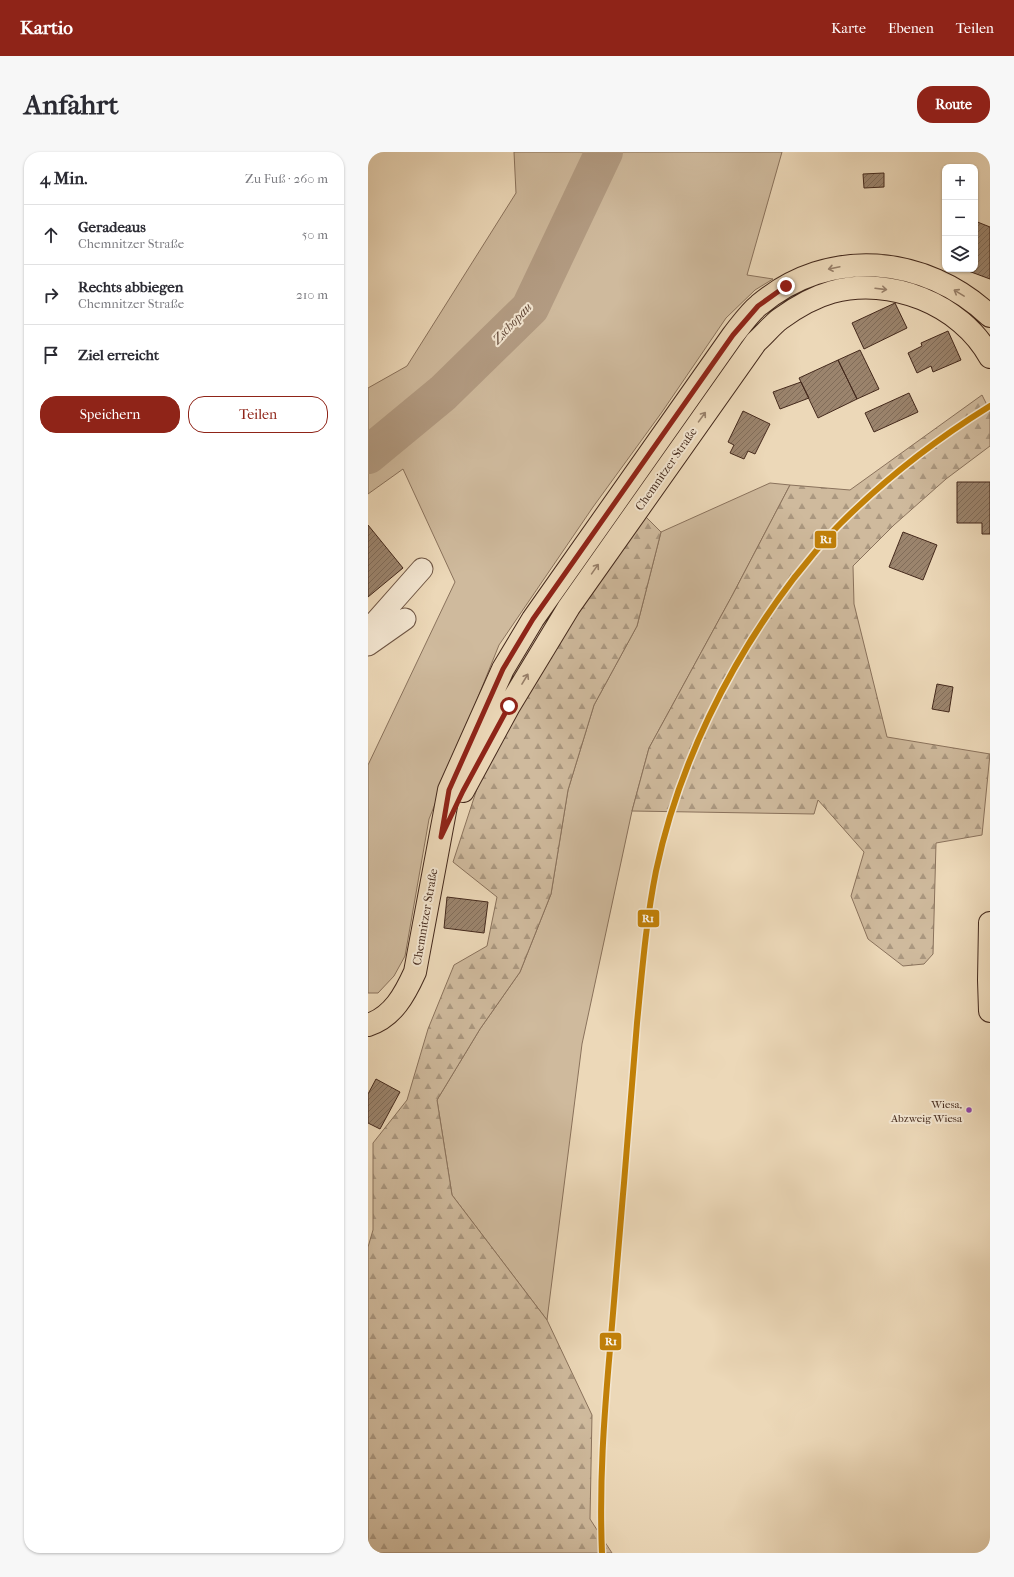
<!DOCTYPE html>
<html lang="de">
<head>
<meta charset="utf-8">
<style>
	body { margin:0; font-family:"IM FELL French Canon",serif; background:#f7f7f7; color:#2b2b33 }
	.controls { position:absolute; right:12px; top:12px; display:grid; overflow:hidden; border-radius:8px; box-shadow:0 1px 3px #0004 }
	.controls button { width:36px; height:36px; display:grid; place-items:center; padding:0; border:0; border-bottom:1px solid #e1e1e2; background:#fff; color:#2b2b33; font:20px sans-serif }
	.stop { position:absolute; width:12px; height:12px; margin:-9px; border:3px solid #8f2418; border-radius:50%; background:#fff }
	.stop.end { background:#8f2418; border-color:#fff; box-shadow:0 1px 4px #0008 }
	.list { margin:0; padding:0; list-style:none }
	h2 { display:flex; justify-content:space-between; align-items:center; height:52px; margin:0; padding:0 16px; font-size:17px }
	h2 small { font-size:13px; font-weight:400; color:#7c7c81 }
	.list li { display:grid; grid-template-columns:26px 1fr auto; gap:12px; align-items:center; box-sizing:border-box; height:60px; padding:0 16px; border-top:1px solid #e1e1e2 }
	.list b { display:block; font-size:15px; white-space:nowrap }
	.list p { margin:0; font-size:13px; white-space:nowrap; color:#7c7c81 }
	.list em { font-size:13px; font-style:normal; color:#7c7c81 }
	.actions { display:flex; gap:8px; padding:12px 16px }
	.actions a { flex:1; padding:9px 0; border:1px solid #8f2418; border-radius:16px; text-align:center; font-size:14px; color:#8f2418 }
	.actions .main { background:#8f2418; color:#fff }
	.icon { flex:none; width:22px; height:22px; fill:none; stroke:currentColor; stroke-width:2; stroke-linecap:round; stroke-linejoin:round }
	.map { position:relative; flex:none; width:622px; height:1401px; overflow:hidden; border-radius:16px }
	header { display:flex; align-items:center; gap:24px; box-sizing:border-box; height:56px; padding:0 20px; background:#8f2418; color:#fff }
	header strong { font-size:19px }
	nav { display:flex; gap:22px; margin-inline-start:auto; font-size:14px }
	.intro { display:flex; align-items:center; justify-content:space-between; box-sizing:border-box; height:96px; padding:0 24px }
	h1 { margin:0; font-size:28px }
	.button { padding:10px 18px; border-radius:16px; background:#8f2418; color:#fff; font-size:14px; font-weight:700 }
	main { display:flex; gap:24px; padding:0 24px }
	aside { flex:1; background:#fff; border-radius:16px; box-shadow:0 1px 3px #0004 }
	.map>svg:first-child { display:block }
	.green { fill:#cfba9d; stroke:#8a725c }
	.forest { fill:url(#forest-firs); stroke:#8a725c }
	.lines { fill:none; stroke-linecap:round; stroke-linejoin:round }
	.river { stroke:#b39c83; stroke-width:38 }
	.building { fill:url(#building-hatch); stroke:#44291c }
	.minor-casing { stroke:#6e5543; stroke-width:23 }
	.major-casing { stroke:#44291c; stroke-width:24 }
	.minor { stroke:#f3e6d1; stroke-width:21 }
	.major { stroke:#ecd8b8; stroke-width:22 }
	.rail-1-casing { stroke:#f3e6d1; stroke-width:9 }
	.rail-1 { stroke:#c18008; stroke-width:6 }
	.oneway { stroke:#98806a }
	.route { stroke:#8f2418; stroke-width:5 }
	.bus-dot { fill:#8e44ad; stroke:#f3e6d1; stroke-width:1.5 }
	.labels { text-anchor:middle; dominant-baseline:central; stroke-width:4; stroke-linejoin:round; paint-order:stroke }
	.bus-label { font-size:11px; fill:#44291c; stroke:#f3e6d1; text-anchor:end }
	.street-label { font-size:12px; fill:#44291c; stroke:#f3e6d1 }
	.water-label { font-size:13px; font-style:italic; fill:#604636; stroke:#f3e6d1 }
	.line-badge { stroke:#f3e6d1; stroke-width:1.5 }
	.badge-label { font-size:11px; text-anchor:middle; font-weight:bold; fill:#fff }
</style>
</head>
<body>
<header>
<strong>Kartio</strong>
<nav><a>Karte</a><a>Ebenen</a><a>Teilen</a></nav>
</header>
<div class="intro"><h1>Anfahrt</h1><a class="button">Route</a></div>
<main>
<aside>
<h2>4 Min.<small>Zu Fuß · 260 m</small></h2>
<ul class="list">
<li><svg class="icon" aria-label="ahead" viewBox="0 0 24 24"><path d="M12 20V5M6 11l6-6 6 6"/></svg><div><b>Geradeaus</b><p>Chemnitzer Straße</p></div><em>50 m</em></li>
<li><svg class="icon" aria-label="right" viewBox="0 0 24 24"><path d="M7 20v-9h11M14 6l5 5-5 5"/></svg><div><b>Rechts abbiegen</b><p>Chemnitzer Straße</p></div><em>210 m</em></li>
<li><svg class="icon" aria-label="arrive" viewBox="0 0 24 24"><path d="M6 21V4h12l-3 4 3 4H6"/></svg><div><b>Ziel erreicht</b></div></li>
</ul>
<div class="actions"><a class="main">Speichern</a><a>Teilen</a></div>
</aside>
<div class="map">
<svg width="622" height="1401" viewBox="0 0 622 1401">
	<defs>
		<pattern id="forest-firs" width="22" height="20" patternUnits="userSpaceOnUse"><rect width="22" height="20" fill="#cfba9d"/><path d="M5 1l3.5 6h-7zM16 11l3.5 6h-7z" fill="#aa977f"/></pattern>
		<pattern id="building-hatch" width="6" height="6" patternUnits="userSpaceOnUse"><rect width="6" height="6" fill="#9b846d"/><path d="M-1 1l2-2M0 6l6-6M5 7l2-2" fill="none" stroke="#806c59"/></pattern>
	</defs>
	<rect width="100%" height="100%" fill="#ecd8b8"/>
	<filter id="stains"><feTurbulence type="fractalNoise" baseFrequency=".005" numOctaves="4"/><feColorMatrix values="0 0 0 0 .2 0 0 0 0 .09 0 0 0 0 .02 0 0 0 .5 -.17"/></filter>
	<radialGradient id="worn" r=".72"><stop offset=".6" stop-color="#630" stop-opacity="0"/><stop offset="1" stop-color="#630" stop-opacity=".3"/></radialGradient>
	<!-- green -->
	<path class="green" d="M146 0H414L379 123 405 127 387 138 358 166 294 260 225 355 131 493 61 667 37 804 26 824 10 841H0V613L87 430 35 317 0 342V236L39 214 148 41Z
		M402 331 422 333 365 442 281 596 264 659 214 892 179 1168 84 1043 69 948 112 877 152 820 183 742 200 638 226 553 269 474 293 380Z"/>
	<!-- forest -->
	<path class="forest" d="M614 243 622 259V294L578 327 526 373 485 414 486 452 519 585 622 602 614 683 568 691 565 802 556 812 535 814 500 787 483 744 496 700 450 648 446 662 264 659 281 596 365 442 422 333 482 338Z
		M277 364 293 380 269 474 226 553 200 638 183 742 152 820 112 877 69 948 84 1043 179 1168 224 1263 222 1367 244 1401H0V1095L5 1078V991L39 948 60 877 86 813 119 794 129 745 85 710 120 603 164 522Z"/>
	<g class="lines">
		<!-- river -->
		<path class="river" d="M0 303 75 241 162 156 236 0"/>
	</g>
	<!-- building -->
	<path class="building" d="M516 21V35L496 36 495 22Z
		M607 69 622 75V127L595 117H607Z
		M527 151 539 176 496 197 484 171Z
		M580 179 593 208 565 220 563 214 549 221 540 201 554 194 553 191Z
		M492 198 511 237 489 247 470 208Z
		M470 208 489 247 450 266 431 226Z
		M433 230 441 246 412 257 405 240Z
		M541 241 550 260 506 280 497 261Z
		M375 259 402 272 387 302 380 299 376 307 362 301 366 293 360 290Z
		M589 330H622V382H614V371H589Z
		M0 373 35 416 0 445Z
		M535 380 569 393 555 428 521 415Z
		M569 532 585 535 581 560 564 557Z
		M79 745 120 750 116 781 76 776Z
		M8 927 32 940 12 977 0 971V942Z"/>
	<g class="lines">
		<!-- minor casing -->
		<g class="minor-casing">
			<path id="minor" d="M0 478 54 417
				M0 493 37 467"/>
		</g>
		<!-- major casing -->
		<g class="major-casing">
			<path id="major" d="M95 639 141 554 201 455 388 190C396 183 404 173 412 167 427 156 446 145 464 140 522 124 593 152 622 205
				M622 771 621 828 622 859
				M0 873C25 865 37 842 47 820L81 638 135 517 165 467 365 183C373 173 381 161 391 153 461 94 557 103 622 164"/>
		</g>
		<!-- minor -->
		<use href="#minor" class="minor"/>
		<!-- major -->
		<use href="#major" class="major"/>
		<!-- rail-1 casing -->
		<g class="rail-1-casing">
			<path id="rail-1" d="M234 1401C231 1332 236 1265 242 1197 247 1141 251 1086 256 1031 260 978 265 924 269 871 274 820 278 769 288 719 310 614 361 511 426 426 441 408 455 389 472 372 517 327 567 288 622 254"/>
		</g>
		<!-- rail-1 -->
		<use href="#rail-1" class="rail-1"/>
	</g>
	<!-- one-way arrows -->
	<defs><path id="oneway-shaft" d="M-6 0H5M1.5-3L5.5 0L1.5 3" fill="none" stroke-width="1.6" stroke-linecap="round" stroke-linejoin="round"/></defs>
	<g class="oneway">
		<use href="#oneway-shaft" transform="translate(466 116) rotate(168)"/>
		<use href="#oneway-shaft" transform="translate(513 137) rotate(7)"/>
		<use href="#oneway-shaft" transform="translate(591 141) rotate(-149)"/>
		<use href="#oneway-shaft" transform="translate(334 265) rotate(-54)"/>
		<use href="#oneway-shaft" transform="translate(227 417) rotate(-55)"/>
		<use href="#oneway-shaft" transform="translate(157 527) rotate(-59)"/>
	</g>
	<g class="lines">
		<!-- route -->
		<path class="route" d="M141 554 95 639 73 685 81 638 135 517 165 467 365 183 390 154 418 134"/>
	</g>
	<!-- markers -->
	<circle class="bus-dot" cx="601" cy="958" r="3.5"/>
	<g class="labels">
		<!-- bus labels -->
		<g class="bus-label">
			<text x="594" y="952">Wiesa,<tspan x="594" dy="14">Abzweig Wiesa</tspan></text>
		</g>
		<!-- street labels -->
		<g class="street-label">
			<text transform="translate(298 317) rotate(-55)">Chemnitzer Straße</text>
			<text transform="translate(57 765) rotate(-80)">Chemnitzer Straße</text>
		</g>
		<!-- water labels -->
		<g class="water-label">
			<text transform="translate(144 171) rotate(-47)">Zschopau</text>
		</g>
	</g>
	<g class="line-badge">
		<rect x="446" y="378" width="23" height="19" rx="4" fill="#c18008"/>
		<rect x="269" y="757" width="23" height="19" rx="4" fill="#c18008"/>
		<rect x="231" y="1180" width="23" height="19" rx="4" fill="#c18008"/>
	</g>
	<g class="badge-label">
		<text x="458" y="391">R1</text>
		<text x="280" y="770">R1</text>
		<text x="243" y="1193">R1</text>
	</g>
	<rect width="100%" height="100%" filter="url(#stains)"/>
	<rect width="100%" height="100%" fill="url(#worn)"/>
</svg>
<div class="controls">
<button>+</button>
<button>−</button>
<button><svg class="icon" aria-label="layers" viewBox="0 0 24 24"><path d="M12 4l9 5-9 5-9-5zM3 14l9 5 9-5"/></svg></button>
</div>
<div class="stop" style="left:141px;top:554px"></div>
<div class="stop end" style="left:418px;top:134px"></div>
</div>
</main>
</body>
</html>
